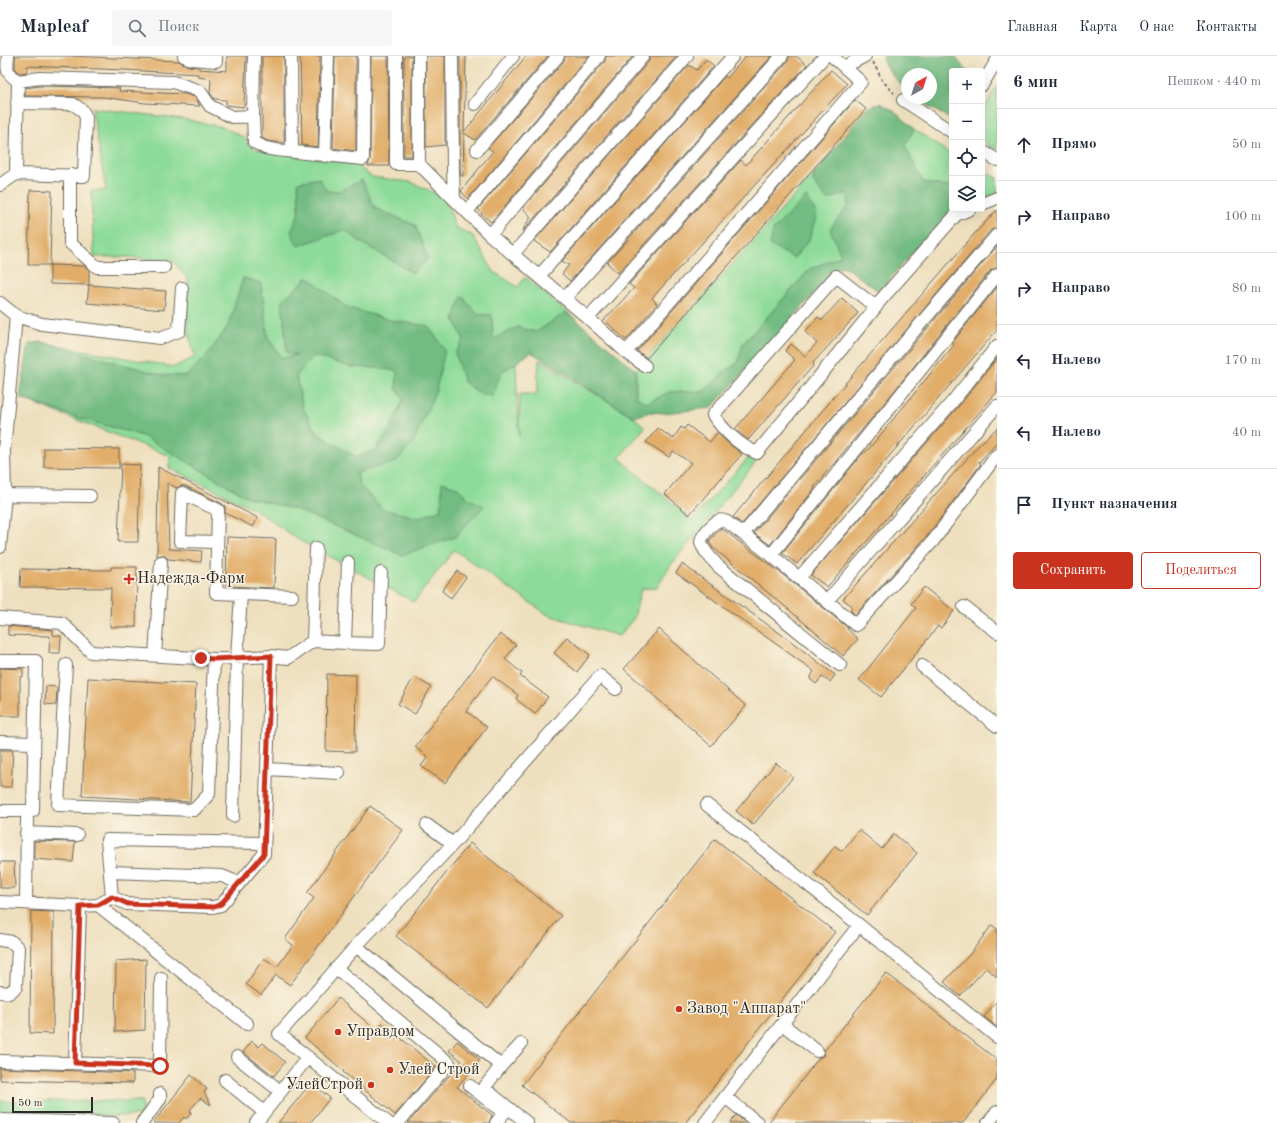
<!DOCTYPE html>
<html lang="ru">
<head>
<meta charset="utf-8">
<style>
	body { margin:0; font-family:"Old Standard TT",serif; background:#f6f6f7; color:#1f2937 }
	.controls { position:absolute; right:12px; top:12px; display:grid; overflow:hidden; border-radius:4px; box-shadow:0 4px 16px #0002 }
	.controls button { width:36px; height:36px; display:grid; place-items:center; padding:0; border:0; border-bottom:1px solid #e0e1e3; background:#fff; color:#1f2937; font:20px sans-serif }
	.compass { position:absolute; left:901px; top:12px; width:36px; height:36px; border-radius:50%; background:#fff; box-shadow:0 4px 16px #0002; rotate:39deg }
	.scale { position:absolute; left:12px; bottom:10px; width:81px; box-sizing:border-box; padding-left:4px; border:2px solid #2b2b2b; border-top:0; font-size:11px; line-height:14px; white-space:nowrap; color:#2b2b2b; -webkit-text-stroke:3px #fcf5e5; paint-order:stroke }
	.stop { position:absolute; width:12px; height:12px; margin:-9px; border:3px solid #c8321e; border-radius:50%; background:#fff }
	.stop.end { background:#c8321e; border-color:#fff; box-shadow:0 1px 4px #0008 }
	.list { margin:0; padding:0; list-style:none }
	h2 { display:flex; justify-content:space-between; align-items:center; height:52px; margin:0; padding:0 16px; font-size:17px }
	h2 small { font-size:13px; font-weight:400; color:#747a83 }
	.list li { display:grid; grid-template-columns:26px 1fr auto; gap:12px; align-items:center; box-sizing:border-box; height:72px; padding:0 16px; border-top:1px solid #e0e1e3 }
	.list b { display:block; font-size:15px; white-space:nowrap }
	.list em { font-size:13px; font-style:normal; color:#747a83 }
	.actions { display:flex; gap:8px; padding:12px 16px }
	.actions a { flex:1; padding:9px 0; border:1px solid #c8321e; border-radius:4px; text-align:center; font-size:14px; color:#c8321e }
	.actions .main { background:#c8321e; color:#fff }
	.icon { flex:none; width:22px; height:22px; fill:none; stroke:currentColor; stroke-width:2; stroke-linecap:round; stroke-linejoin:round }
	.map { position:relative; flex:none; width:997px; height:1067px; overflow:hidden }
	header { display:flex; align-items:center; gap:24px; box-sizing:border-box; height:56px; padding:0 20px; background:#fff; border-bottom:1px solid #e0e1e3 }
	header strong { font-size:19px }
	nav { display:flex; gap:22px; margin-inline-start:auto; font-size:14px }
	.search { width:280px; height:36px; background:#f6f6f7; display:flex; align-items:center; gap:10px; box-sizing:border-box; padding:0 14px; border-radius:4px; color:#747a83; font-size:15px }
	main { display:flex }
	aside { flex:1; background:#fff }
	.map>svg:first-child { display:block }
	.green { fill:#8ddb9a; stroke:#5c8362 }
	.forest { fill:#72bb82; stroke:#4e7356; fill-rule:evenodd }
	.building { fill:#e1ad69 }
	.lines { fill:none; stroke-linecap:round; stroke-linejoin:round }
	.minor-casing { stroke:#6f6a5f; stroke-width:14 }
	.path { stroke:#6f6a5f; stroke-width:2; stroke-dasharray:3 3; stroke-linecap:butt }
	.minor { stroke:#fff; stroke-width:12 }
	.route { stroke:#c8321e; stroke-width:5 }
	.poi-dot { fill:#c8321e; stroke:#fcf5e5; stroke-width:1.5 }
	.labels { text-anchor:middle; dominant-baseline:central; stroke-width:3; stroke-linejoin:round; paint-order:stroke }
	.poi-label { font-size:16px; fill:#2b2b2b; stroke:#fcf5e5; text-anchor:start }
</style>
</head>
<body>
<header>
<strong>Mapleaf</strong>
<div class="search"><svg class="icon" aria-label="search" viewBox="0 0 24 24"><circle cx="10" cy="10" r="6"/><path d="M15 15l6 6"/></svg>Поиск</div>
<nav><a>Главная</a><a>Карта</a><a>О нас</a><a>Контакты</a></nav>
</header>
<main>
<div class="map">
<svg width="997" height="1067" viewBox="0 0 997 1067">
	<rect width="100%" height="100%" fill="#fcf5e5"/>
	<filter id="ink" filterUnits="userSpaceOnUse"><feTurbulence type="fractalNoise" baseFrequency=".025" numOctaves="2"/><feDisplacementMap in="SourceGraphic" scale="8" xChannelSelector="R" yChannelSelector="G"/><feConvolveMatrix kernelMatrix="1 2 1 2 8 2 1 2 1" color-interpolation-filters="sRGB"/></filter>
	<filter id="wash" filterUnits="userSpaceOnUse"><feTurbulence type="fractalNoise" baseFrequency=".012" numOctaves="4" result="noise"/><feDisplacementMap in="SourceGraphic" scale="16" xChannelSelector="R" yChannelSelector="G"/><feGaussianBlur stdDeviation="0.9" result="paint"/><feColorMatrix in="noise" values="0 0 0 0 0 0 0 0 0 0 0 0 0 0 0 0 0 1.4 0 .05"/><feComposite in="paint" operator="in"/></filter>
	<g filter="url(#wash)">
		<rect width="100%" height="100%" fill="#eee0bf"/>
		<!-- green -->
		<path class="green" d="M997 30V94L989 90 982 83V56Z
			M92 52 183 63 223 71 243 81 255 93 355 108 372 121 411 126 446 142 455 171 473 180 494 216 518 231 525 221 567 256 531 296 516 307 519 381 520 338H537L539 304 634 361 645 371 619 402 692 464 750 400 756 406 671 509 657 531 641 533 634 562 619 580 548 559 454 494 414 546 299 484 253 452 169 412 170 400 20 342 29 288 41 286 174 311 195 301 187 271 188 224 174 206 130 201H94L91 135 106 134Z
			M914 73 952 99V129L946 131 923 126 904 90Z
			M982 115 997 122V139L982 143Z
			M815 117 813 126 849 136 848 150 831 173 841 200 810 213 743 288 738 307 704 335 647 347 636 341V314Z
			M0 1045H142V1060L0 1059Z"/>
		<!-- forest -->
		<path class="forest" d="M883 0H954L967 15H952V64L914 42H931V18H907V37L884 8Z
			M880 47 896 56 914 73 905 90 923 126 946 131 952 129V153H955L952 154 897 214 880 236 844 210 835 213 777 280 711 352 664 357 650 356 634 361 531 296 516 307 501 316 493 340 482 339 464 326 455 297 464 284 454 263 462 240 477 258 492 259 493 283 518 271 536 276 567 256 636 314 635 327 636 341 647 347 669 336 704 335 723 317 738 307 743 288 810 213 841 200 830 173 848 150 849 137 827 144 813 126 815 117 866 53Z
			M319 122 327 135H339L362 124 375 152 415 169 428 203 413 217 362 187 345 174 298 190 291 176 299 156 298 126Z
			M806 141 817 158 809 184 794 202 770 189 773 174Z
			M308 221 346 251 390 264 428 270 445 294 436 334 413 387 396 406 357 417 359 429 383 453 419 462 441 453 442 426 457 431 469 443 484 450 455 481 402 499 297 454 247 441 143 380 79 362 20 342 29 288 41 286 162 319 186 320 206 301 228 270 243 222 261 227 268 282 282 302 297 299 287 297 282 245ZM314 300 350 311 376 312 397 315 396 331 403 344 390 373 376 394 356 401 317 377 303 352 296 320Z"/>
		<g id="blocks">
			<!-- building -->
			<path class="building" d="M15 0H71L179 5 188 10 199 11V13L227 15V0H246L244 51 226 49V44L215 43 210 37 211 23 198 21V18L124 14 27 10V16L20 17 15 12Z
				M262 0H284V87L268 85 262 82Z
				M300 0H320L318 91 302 89Z
				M335 0H356V95L333 92Z
				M371 0H388L389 110H368L370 103Z
				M404 0H412V100H404Z
				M426 0H445V89L426 91Z
				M460 0H466L464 76 526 0H548L475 84 464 77 463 120H461L460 114Z
				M565 0H589L468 143 461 135 493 95 488 92 564 5Z
				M606 0H633L491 166 481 158 482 157 478 153 605 5Z
				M650 0H677L523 175H522L531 161 523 152 649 5Z
				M746 0H772L570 225 562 218 569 209 562 205 725 20 727 22Z
				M789 0H796L807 9 618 217 607 207 788 5Z
				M706 3 714 10 550 196 534 185 689 9 697 14Z
				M831 14 847 28 652 242 657 248 626 284 604 264 634 232 629 228 741 104 746 109Z
				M40 30 120 32 119 35 185 38 195 41 200 50 145 47 103 41 25 40V32Z
				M855 44 866 53 647 302 637 295Z
				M30 134 52 135 50 209H28Z
				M997 154V172L991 174 742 468 733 461 855 316 975 177Z
				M997 190V212L991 214 883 349 814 431 815 432 770 489 754 477Z
				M50 209 84 210 89 214V229L50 228Z
				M89 229 166 235 164 254 87 247Z
				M997 231V274L797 508 782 497 862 398 868 394 954 289 952 287Z
				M842 242 858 257 813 307 814 309 748 384 735 373 795 304 785 295 791 288 805 300 817 287 805 276 818 261 822 264Z
				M997 302V336L827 531 811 519 959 350Z
				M687 369 710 386 717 377 728 387 742 398 689 459 665 438 691 407 673 395 669 401 646 386 658 372 673 383 681 371 684 373Z
				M997 372V387L979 406 981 408 927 480 855 559 850 554 852 550 843 543 979 389Z
				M44 392 119 393V412L44 411Z
				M121 408 140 409 138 486H118Z
				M158 411 258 462 253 471 225 457V450L221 447 185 430H181L177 432 167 427 169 493 202 495 201 506 168 503 165 500 162 499 157 500Z
				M721 472 786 521 848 572 847 573 858 583 843 600 787 552 712 491 709 485Z
				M227 481 276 483 274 532 226 530Z
				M682 508 788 583 835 619 830 626 822 621 816 628 810 623 814 615 676 517Z
				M111 511H137L136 571H110L111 532 20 531 21 513 111 514Z
				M457 515 466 521 451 542 442 535Z
				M924 531 954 555 941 572 938 570 881 641 859 624 916 552 911 548Z
				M8 570 53 574V579L61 580 60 597H49L50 580 8 579Z
				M659 573 746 650 711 690 624 613Z
				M500 578 516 589 505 603 522 617 520 620 548 641 535 658 516 643 518 639 492 620 466 655 487 671 445 727 421 710 428 701 415 691Z
				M567 581 590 599 577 616 554 597Z
				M0 612 23 613V621H20V660H0Z
				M327 618 356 619 355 696 326 695Z
				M414 621 431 631 415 658 398 648Z
				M88 622 196 628 190 746 82 740Z
				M46 630 57 631 56 649 45 648Z
				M0 694H13L11 731H0Z
				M776 707 793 721 753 769 736 755Z
				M370 750 403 774 290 929 276 919 261 939 246 928 264 902 277 911 293 889 285 883 314 842 307 837Z
				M859 774 882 793 894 778 917 797 867 859 814 817 835 790 842 795Z
				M715 783 835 876 685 1067H571L522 1029Z
				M34 785 75 786 73 806 34 803Z
				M470 787 561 860 488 952 396 880Z
				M0 806H14L15 832H0Z
				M31 855 54 856 53 978 30 977Z
				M992 869 997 873V921L986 912 960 940 944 926 970 898Z
				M146 903 145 974 115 976 116 905Z
				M886 917 997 1004V1023L963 1067H768L819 1002 823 1000 824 995Z
				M338 942 376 974 382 967 436 1011 395 1059 343 1016 344 1015 305 982Z
				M997 945V971L984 961Z
				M252 985 259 991 263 987 285 1006 274 1020 243 996Z
				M457 985 480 1004 457 1031 492 1059 489 1067H408L462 1005 449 995Z
				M0 1012 133 1017V1027L0 1024Z
				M191 1019 207 1033 204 1036 211 1049 200 1042 190 1054 191 1058 187 1062H183L179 1067H153Z
				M311 1027 330 1042 310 1067H278Z
				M736 1059 746 1067H730Z"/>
		</g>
	</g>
	<g filter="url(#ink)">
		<use href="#blocks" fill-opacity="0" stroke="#6f6a5f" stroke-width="1"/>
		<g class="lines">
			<!-- minor casing -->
			<g class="minor-casing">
				<path id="minor" d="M8 0C7 14 5 16 18 25
					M184 0 191 3 216 5V0
					M291 0 292 95
					M396 0V108H419
					M419 0V108L490 179 588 262 626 296 645 310
					M452 0 453 114 454 143
					M844 11 865 0
					M982 29 997 4
					M903 44 952 76
					M475 48 513 0
					M253 60 254 86 265 92 276 94 363 103 364 0
					M477 94 558 0
					M982 95 997 104
					M325 100 328 0
					M16 118 18 25 40 22 173 26 200 35 210 50 232 61 253 60 254 0
					M70 119V187L97 211H164
					M0 129 16 118 84 120 86 61 82 54 73 48 17 47
					M982 148 997 142
					M467 155 599 0
					M490 179 643 0
					M513 198 687 0
					M539 220 733 0
					M565 242 782 0
					M0 247 16 260 42 268 160 282 179 275 182 232
					M876 251 836 220 713 359C723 374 740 390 757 397L876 251 879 246 956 159 970 153
					M588 262 825 0
					M626 296 861 26 832 0
					M5 439 90 440
					M743 478 916 273 997 179
					M217 486 180 485 182 437 218 454 216 537 292 540
					M0 491 5 439 4 395 16 260
					M771 499 997 219
					M799 522 953 345 997 290
					M827 545 997 350
					M964 551 997 576
					M0 562 62 567 91 596 214 603 271 600 288 602 313 585 345 587 348 506
					M313 585 316 492
					M345 587 379 588 381 517
					M155 600 161 506
					M0 605H36L33 755H0
					M66 609 58 749 194 754 209 738 214 603
					M840 609 718 510C712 503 703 495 701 486 700 481 713 467 718 465 721 463 724 465 727 466L771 499 856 569 933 485 997 399
					M922 610 997 670
					M0 686 34 687
					M267 713 339 717
					M233 760 237 602 241 538
					M26 777 77 779
					M453 788 600 620 616 633
					M110 816 222 820 239 827
					M112 841 107 784 264 787
					M0 846 80 850 75 1007
					M26 847 27 763
					M98 849 247 968
					M80 850 98 849 112 841 127 848 213 851 221 849 264 798 271 600
					M859 869 997 981
					M0 884 12 886 18 892 16 931 9 937 0 936
					M356 890 501 1010 484 1032 527 1067
					M336 912 449 1007 398 1067
					M782 968 817 995
					M237 1001 280 1035
					M0 1005 160 1010 161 922
					M501 1010 521 988
					M225 1024 264 1056
					M470 1030 504 1057 496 1067
					M725 1041 758 1067
					M0 1064 113 1067
					M142 1067 160 1043V1038
					M256 1067 308 1001
					M388 1067 279 978 356 890 453 788 427 769
					M705 1067 859 869 707 749
					M988 1067 997 1056"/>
			</g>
			<!-- path -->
			<path class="path" d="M873 6 882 24 894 37"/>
			<!-- minor -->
			<use href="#minor" class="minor"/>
		</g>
	</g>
	<g class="lines" filter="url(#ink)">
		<!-- route -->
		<path class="route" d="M160 1010 75 1007 80 850 98 849 112 841 128 848 214 851 221 848 264 798 271 600 214 603 201 602"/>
	</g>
	<!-- markers -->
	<g class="poi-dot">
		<path d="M127 517h4v4h4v4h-4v4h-4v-4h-4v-4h4z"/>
		<circle cx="679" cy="953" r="4"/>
		<circle cx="338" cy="976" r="4"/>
		<circle cx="390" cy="1014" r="4"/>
		<circle cx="371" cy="1029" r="4"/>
	</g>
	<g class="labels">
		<!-- poi labels -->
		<g class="poi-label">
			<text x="137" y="523">Надежда-Фарм</text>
			<text x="687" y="953">Завод "Аппарат"</text>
			<text x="346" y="976">Управдом</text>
			<text x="398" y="1014">Улей Строй</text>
			<text x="363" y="1029" text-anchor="end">УлейСтрой</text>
		</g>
	</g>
</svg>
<div class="controls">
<button>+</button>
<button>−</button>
<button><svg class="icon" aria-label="locate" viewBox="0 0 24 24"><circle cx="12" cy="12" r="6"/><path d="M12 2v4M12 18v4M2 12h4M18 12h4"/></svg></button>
<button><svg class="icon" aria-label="layers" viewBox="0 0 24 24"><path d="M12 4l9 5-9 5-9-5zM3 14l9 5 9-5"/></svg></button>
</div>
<svg class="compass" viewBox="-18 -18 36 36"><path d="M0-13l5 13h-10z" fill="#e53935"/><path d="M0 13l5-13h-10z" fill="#747a83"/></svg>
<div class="scale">50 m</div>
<div class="stop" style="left:160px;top:1010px"></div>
<div class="stop end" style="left:201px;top:602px"></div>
</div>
<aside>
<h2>6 мин<small>Пешком · 440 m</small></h2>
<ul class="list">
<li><svg class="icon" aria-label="ahead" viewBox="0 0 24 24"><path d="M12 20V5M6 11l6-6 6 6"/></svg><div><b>Прямо</b></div><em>50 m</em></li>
<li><svg class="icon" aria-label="right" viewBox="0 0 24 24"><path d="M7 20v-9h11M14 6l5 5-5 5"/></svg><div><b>Направо</b></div><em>100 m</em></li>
<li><svg class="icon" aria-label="right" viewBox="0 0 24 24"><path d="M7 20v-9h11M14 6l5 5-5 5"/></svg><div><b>Направо</b></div><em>80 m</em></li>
<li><svg class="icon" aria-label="left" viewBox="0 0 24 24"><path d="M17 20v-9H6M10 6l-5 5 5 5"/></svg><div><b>Налево</b></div><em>170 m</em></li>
<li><svg class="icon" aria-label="left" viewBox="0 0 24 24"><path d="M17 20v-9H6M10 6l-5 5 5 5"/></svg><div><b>Налево</b></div><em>40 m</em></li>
<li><svg class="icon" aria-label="arrive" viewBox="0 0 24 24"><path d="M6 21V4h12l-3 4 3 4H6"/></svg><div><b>Пункт назначения</b></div></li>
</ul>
<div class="actions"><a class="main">Сохранить</a><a>Поделиться</a></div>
</aside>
</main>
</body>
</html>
